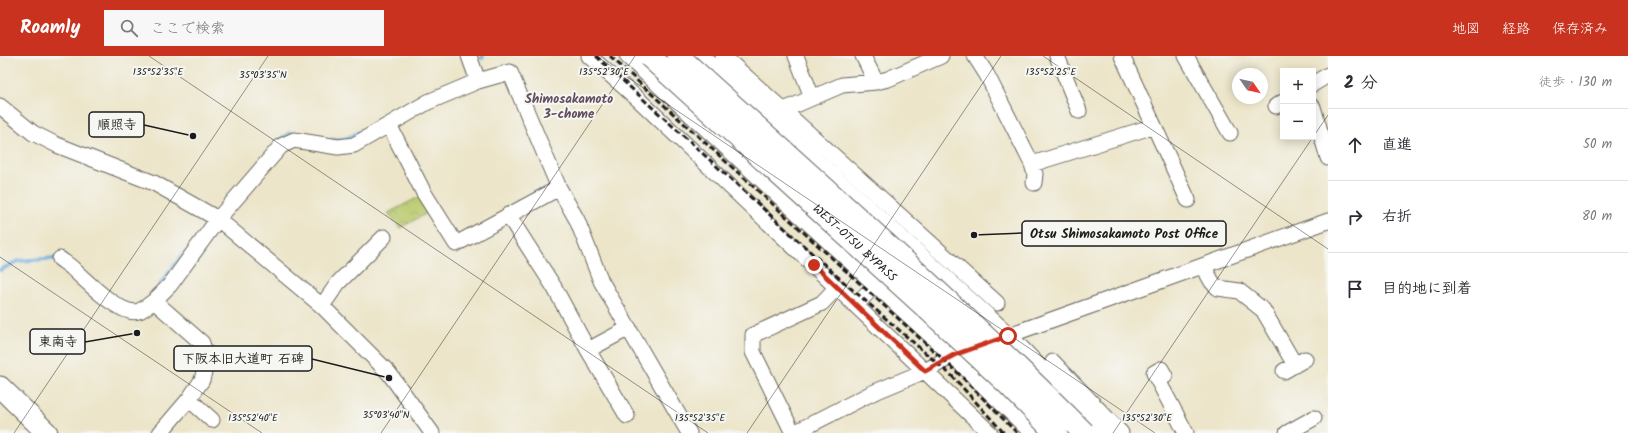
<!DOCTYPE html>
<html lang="ja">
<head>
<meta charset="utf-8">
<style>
	body { margin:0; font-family:Kalam,"Klee One",sans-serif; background:#f7f7f7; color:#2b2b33 }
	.controls { position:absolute; right:12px; top:12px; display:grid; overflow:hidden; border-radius:0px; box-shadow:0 2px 10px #0003 }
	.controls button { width:36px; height:36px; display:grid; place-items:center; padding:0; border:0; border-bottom:1px solid #e1e1e2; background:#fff; color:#2b2b33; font:20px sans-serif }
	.compass { position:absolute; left:1232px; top:12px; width:36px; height:36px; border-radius:50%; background:#fff; box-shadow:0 2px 10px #0003; rotate:124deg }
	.stop { position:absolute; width:12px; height:12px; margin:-9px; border:3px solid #c8321e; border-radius:50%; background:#fff }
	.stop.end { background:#c8321e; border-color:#fff; box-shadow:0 1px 4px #0008 }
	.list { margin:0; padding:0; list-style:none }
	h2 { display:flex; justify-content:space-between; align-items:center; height:52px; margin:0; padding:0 16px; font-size:17px }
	h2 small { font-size:13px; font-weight:400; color:#7c7c81 }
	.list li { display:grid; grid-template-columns:26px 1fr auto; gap:12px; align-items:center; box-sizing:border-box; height:72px; padding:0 16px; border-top:1px solid #e1e1e2 }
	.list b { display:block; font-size:15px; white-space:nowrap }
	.list em { font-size:13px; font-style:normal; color:#7c7c81 }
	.icon { flex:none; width:22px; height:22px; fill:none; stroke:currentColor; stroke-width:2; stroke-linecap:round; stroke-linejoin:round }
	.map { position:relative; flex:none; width:1328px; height:377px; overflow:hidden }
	header { display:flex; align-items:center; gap:24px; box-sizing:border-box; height:56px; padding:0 20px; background:#c8321e; color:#fff }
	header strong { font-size:19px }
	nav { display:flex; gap:22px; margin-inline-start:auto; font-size:14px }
	.search { width:280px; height:36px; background:#f7f7f7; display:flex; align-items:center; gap:10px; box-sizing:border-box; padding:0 14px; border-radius:0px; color:#7c7c81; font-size:15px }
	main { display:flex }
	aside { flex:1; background:#fff }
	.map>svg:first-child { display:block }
	.park { fill:url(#park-crowns); stroke:#6a7244 }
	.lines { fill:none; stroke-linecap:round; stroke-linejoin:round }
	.stream { stroke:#69adde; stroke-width:4 }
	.minor-casing { stroke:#656259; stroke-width:17 }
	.tertiary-casing { stroke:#656259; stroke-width:20 }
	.secondary-casing { stroke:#656259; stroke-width:23 }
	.minor { stroke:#fff; stroke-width:15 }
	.tertiary { stroke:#fff; stroke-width:18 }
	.secondary { stroke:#fff; stroke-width:21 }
	.rail { stroke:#1c1c1c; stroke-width:3; stroke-dasharray:6 3; stroke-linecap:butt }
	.motorway-bridge-casing { stroke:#656259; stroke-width:24; stroke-linecap:butt }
	.motorway-bridge { stroke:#fff; stroke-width:22 }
	.route { stroke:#c8321e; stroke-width:5 }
	.ticks { fill:none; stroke:#1c1c1c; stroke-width:1; stroke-opacity:0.45 }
	.labels { text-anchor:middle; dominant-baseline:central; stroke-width:4; stroke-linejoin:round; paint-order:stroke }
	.street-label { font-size:12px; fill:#1c1c1c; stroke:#f6f6f2 }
	.neighbourhood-label { font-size:13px; font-weight:bold; fill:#614f5f; stroke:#f6f6f2 }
	.ticks-label { font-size:10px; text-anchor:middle; fill:#1c1c1c; stroke:#f6f6f2; stroke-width:4; stroke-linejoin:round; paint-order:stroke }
	.leader { fill:none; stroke:#1c1c1c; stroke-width:1.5 }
	.callout-dot { fill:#1c1c1c; stroke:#f6f6f2; stroke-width:1.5 }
	.callout { fill:#f6f6f2; stroke:#1c1c1c; stroke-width:1.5 }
	.callout-label { font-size:13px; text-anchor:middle; font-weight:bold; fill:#1c1c1c }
</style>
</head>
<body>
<header>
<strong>Roamly</strong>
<div class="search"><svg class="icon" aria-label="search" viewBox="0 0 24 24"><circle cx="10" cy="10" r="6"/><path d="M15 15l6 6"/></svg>ここで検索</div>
<nav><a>地図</a><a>経路</a><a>保存済み</a></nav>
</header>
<main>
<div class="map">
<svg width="1328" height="377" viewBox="0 0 1328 377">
	<defs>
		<pattern id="park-crowns" width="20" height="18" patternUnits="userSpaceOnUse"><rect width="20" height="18" fill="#b8c96c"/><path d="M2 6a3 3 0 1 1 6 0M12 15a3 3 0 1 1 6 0" fill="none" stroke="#9eac5d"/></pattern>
	</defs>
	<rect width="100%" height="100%" fill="#f6f6f2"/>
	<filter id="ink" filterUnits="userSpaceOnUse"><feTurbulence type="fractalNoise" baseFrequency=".025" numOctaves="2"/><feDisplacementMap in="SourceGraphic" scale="8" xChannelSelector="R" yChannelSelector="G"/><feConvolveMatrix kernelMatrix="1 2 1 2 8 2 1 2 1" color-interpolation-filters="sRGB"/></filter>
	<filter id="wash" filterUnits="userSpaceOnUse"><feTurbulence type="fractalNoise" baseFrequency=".012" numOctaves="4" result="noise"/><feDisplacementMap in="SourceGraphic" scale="16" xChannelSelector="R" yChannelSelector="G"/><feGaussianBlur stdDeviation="0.9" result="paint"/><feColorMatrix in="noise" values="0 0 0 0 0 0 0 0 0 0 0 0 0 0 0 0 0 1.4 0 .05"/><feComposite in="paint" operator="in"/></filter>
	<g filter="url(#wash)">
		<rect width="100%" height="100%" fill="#ece5c9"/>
		<!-- park -->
		<path class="park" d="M419 141 429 156 400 172 388 157Z"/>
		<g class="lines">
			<!-- stream -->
			<path class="stream" d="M482 2 483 0
				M332 84 345 83 371 71
				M278 85 289 77 294 78
				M0 214 18 205 58 202
				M160 229 184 197"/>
		</g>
	</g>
	<g filter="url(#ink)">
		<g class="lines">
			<!-- minor casing -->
			<g class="minor-casing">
				<path id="minor" d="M469 0 478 25
					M589 0 639 44 990 377
					M723 0 997 247
					M796 0 812 41
					M863 0 876 26
					M975 0 987 19 1032 108 1035 118 1034 127
					M1057 0 1079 55
					M1122 0 1188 144
					M1186 0 1230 77
					M1313 28 1328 19
					M0 50 33 77 57 89 154 127 218 163 322 250 389 317 432 377
					M1276 50 1283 46
					M1313 51 1328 102
					M784 54 842 29 876 26 888 23 941 0
					M389 69 424 137 456 188 559 132
					M1032 108 1154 70
					M508 159 554 231 588 294 627 360
					M60 203C65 207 71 210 75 215 88 226 121 261 139 255 144 253 150 248 154 245
					M1203 210 1212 226 1218 232 1239 235 1263 254 1295 309
					M856 249 874 230 879 229 886 222
					M322 250 338 227 384 181
					M998 283 1328 165
					M588 294 629 272
					M1053 306 1121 377
					M1284 315 1305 303
					M1165 320 1161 313 1154 317 1186 377
					M189 343 212 364
					M160 377 189 343 202 324 205 312V298L202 287 154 245 170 229 218 163 281 90 294 84 338 91 354 89 428 46 478 25 510 16 559 132 577 164 601 225 689 377
					M793 377 753 296V279L822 247 837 231
					M794 377 870 338 925 315 954 299 964 295
					M1287 377 1314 362"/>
			</g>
			<!-- tertiary casing -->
			<g class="tertiary-casing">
				<path id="tertiary" d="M629 0 954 299 1034 377
					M700 0 1008 280 1102 377"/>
			</g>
			<!-- secondary casing -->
			<g class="secondary-casing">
				<path id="secondary" d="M0 331 47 377"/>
			</g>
			<!-- minor -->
			<use href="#minor" class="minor"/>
			<!-- tertiary -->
			<use href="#tertiary" class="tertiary"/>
			<!-- secondary -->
			<use href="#secondary" class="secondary"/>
			<!-- rail -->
			<path class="rail" d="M596 0 838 221 952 320 1004 377
				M610 0 957 316 1017 377"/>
			<!-- motorway-bridge casing -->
			<g class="motorway-bridge-casing">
				<g id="motorway-bridge">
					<path id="s1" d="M649 0 930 255 1009 329 1056 377"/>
					<path d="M678 0C815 124 954 246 1084 377"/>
				</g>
			</g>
			<!-- motorway-bridge -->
			<use href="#motorway-bridge" class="motorway-bridge"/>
		</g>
	</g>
	<g class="lines" filter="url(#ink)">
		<!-- route -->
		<path class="route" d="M814 209 925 315 954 299 1008 280"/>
	</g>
	<!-- ticks -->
	<path class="ticks" d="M149 0 708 377M596 0 1155 377M1043 0 1328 193M1313 81 1328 59M0 201 262 377M14 377 268 0M381 377 635 0M747 377 1001 0M1113 377 1313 81"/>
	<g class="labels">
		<!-- street labels -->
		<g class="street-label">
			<text stroke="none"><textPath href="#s1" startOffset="278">WEST-OTSU BYPASS</textPath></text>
		</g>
		<!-- neighbourhood labels -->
		<g class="neighbourhood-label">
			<text x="569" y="43">Shimosakamoto<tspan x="569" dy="15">3-chome</tspan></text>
		</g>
	</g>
	<g class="ticks-label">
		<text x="1051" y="19">135°52'25"E</text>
		<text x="158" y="19">135°52'35"E</text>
		<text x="604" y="19">135°52'30"E</text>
		<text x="263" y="22">35°03'35"N</text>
		<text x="386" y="362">35°03'40"N</text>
		<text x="253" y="365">135°52'40"E</text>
		<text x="700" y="365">135°52'35"E</text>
		<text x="1147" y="365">135°52'30"E</text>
	</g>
	<!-- callouts -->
	<path class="leader" d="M193 80L144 69M974 179L1022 177M137 277L85 286M389 322L312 303"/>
	<g class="callout-dot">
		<circle cx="193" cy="80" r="4"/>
		<circle cx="974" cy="179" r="4"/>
		<circle cx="137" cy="277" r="4"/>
		<circle cx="389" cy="322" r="4"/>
	</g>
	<g class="callout">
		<rect x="89" y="56" width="55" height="25" rx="4"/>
		<rect x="1022" y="165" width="204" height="25" rx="4"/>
		<rect x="30" y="273" width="55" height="25" rx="4"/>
		<rect x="174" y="290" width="138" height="25" rx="4"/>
	</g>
	<g class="callout-label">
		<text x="117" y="73">順照寺</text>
		<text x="1124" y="182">Otsu Shimosakamoto Post Office</text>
		<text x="58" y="290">東南寺</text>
		<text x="243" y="307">下阪本旧大道町 石碑</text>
	</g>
</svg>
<div class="controls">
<button>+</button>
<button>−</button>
</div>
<svg class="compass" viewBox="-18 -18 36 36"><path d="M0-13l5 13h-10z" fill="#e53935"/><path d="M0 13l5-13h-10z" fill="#7c7c81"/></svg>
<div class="stop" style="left:1008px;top:280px"></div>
<div class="stop end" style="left:814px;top:209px"></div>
</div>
<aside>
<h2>2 分<small>徒歩 · 130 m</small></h2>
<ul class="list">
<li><svg class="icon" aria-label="ahead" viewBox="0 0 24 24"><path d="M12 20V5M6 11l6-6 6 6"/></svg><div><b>直進</b></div><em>50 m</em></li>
<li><svg class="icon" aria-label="right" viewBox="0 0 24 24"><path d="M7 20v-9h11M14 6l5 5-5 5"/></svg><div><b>右折</b></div><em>80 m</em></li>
<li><svg class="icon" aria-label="arrive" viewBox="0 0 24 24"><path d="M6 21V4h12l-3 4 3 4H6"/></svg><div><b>目的地に到着</b></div></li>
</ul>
</aside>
</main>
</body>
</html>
